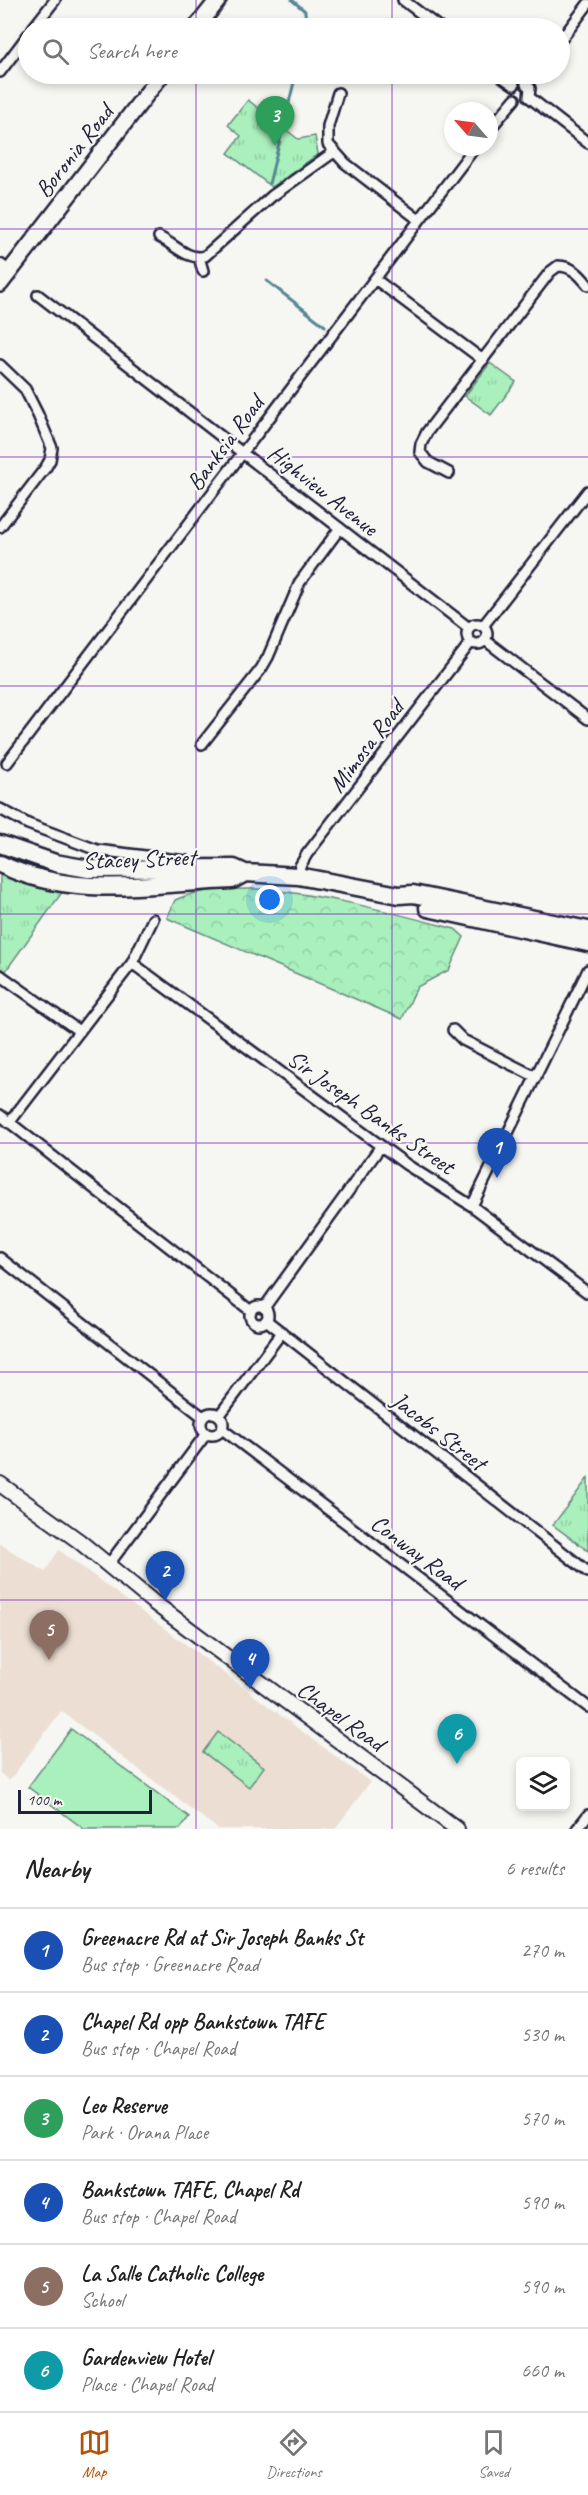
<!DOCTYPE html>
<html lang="en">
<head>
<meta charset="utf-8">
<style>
	body { margin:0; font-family:Caveat,sans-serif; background:#f6f6f6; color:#222 }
	.controls { position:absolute; right:18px; bottom:18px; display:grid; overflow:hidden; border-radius:9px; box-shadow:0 3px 9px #0003 }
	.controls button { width:54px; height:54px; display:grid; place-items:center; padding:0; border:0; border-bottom:2px solid #e0e0e0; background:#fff; color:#222; font:30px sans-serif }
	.compass { position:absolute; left:444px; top:102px; width:54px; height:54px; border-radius:50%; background:#fff; box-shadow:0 3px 9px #0003; rotate:298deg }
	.scale { position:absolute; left:18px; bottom:15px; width:134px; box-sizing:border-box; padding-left:6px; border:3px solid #22223b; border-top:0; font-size:16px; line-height:21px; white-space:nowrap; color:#22223b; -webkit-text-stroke:4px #f6f6f2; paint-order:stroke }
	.you { position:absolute; left:270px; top:900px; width:21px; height:21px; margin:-15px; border:4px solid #fff; border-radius:50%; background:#1a73e8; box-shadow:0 0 0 9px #1a73e833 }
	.badge { display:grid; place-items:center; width:39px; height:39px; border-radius:50%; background:#b45309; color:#fff; font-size:20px; font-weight:700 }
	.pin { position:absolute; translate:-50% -50px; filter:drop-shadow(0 2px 3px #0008) }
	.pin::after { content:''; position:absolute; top:32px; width:21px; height:18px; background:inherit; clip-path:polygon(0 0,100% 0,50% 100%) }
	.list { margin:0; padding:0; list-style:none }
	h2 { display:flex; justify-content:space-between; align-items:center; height:78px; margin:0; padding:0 24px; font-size:26px }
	h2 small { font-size:20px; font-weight:400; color:#767676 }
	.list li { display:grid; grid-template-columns:39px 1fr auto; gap:18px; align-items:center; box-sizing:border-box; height:84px; padding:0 24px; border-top:2px solid #e0e0e0 }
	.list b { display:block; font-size:22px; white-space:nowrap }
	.list p { margin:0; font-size:20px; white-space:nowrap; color:#767676 }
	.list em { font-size:20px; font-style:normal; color:#767676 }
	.icon { flex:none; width:33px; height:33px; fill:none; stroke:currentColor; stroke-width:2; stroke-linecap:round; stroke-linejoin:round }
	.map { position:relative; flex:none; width:588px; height:1829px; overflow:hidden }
	.search { position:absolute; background:#fff; box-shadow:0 3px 9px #0003; left:18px; right:18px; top:18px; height:66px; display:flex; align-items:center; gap:15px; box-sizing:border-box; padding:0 21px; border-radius:33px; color:#767676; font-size:22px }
	.sheet { height:582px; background:#fff }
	nav { display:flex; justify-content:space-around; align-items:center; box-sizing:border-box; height:84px; border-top:2px solid #e0e0e0; background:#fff; font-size:16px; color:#767676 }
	nav a { display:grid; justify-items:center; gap:3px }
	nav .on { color:#b45309 }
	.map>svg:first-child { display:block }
	.built { fill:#ecded2 }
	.grass { fill:url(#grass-tufts); stroke:#66897c; stroke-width:1.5 }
	.forest { fill:url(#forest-crowns); stroke:#66897c; stroke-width:1.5 }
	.pitch { fill:#a9f0bd; stroke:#66897c; stroke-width:1.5 }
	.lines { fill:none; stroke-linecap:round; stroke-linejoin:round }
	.stream { stroke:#568694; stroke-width:3 }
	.minor-casing { stroke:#22223b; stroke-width:14 }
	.secondary-casing { stroke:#22223b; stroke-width:18 }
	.primary-casing { stroke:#22223b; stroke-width:20 }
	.trunk-casing { stroke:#22223b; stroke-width:21 }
	.minor { stroke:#f6f6f2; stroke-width:9 }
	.secondary { stroke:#f6f6f2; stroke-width:14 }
	.primary { stroke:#f6f6f2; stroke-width:15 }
	.trunk { stroke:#f6f6f2; stroke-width:16 }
	.grid { fill:none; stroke:#7b2cbf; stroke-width:1.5; stroke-opacity:0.55 }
	.labels { text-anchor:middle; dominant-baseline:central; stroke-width:4.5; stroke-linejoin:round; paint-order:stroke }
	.street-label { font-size:24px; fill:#22223b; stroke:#f6f6f2 }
</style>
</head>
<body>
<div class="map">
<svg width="588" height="1829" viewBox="0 0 588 1829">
	<defs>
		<pattern id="grass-tufts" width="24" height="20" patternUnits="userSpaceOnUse" patternTransform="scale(1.5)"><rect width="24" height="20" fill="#a9f0bd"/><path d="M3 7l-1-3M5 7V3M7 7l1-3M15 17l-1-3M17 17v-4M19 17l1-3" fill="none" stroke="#91cea3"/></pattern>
		<pattern id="forest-crowns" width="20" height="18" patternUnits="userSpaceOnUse" patternTransform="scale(1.5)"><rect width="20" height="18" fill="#a9f0bd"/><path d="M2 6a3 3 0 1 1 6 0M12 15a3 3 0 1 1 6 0" fill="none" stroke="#91cea3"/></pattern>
	</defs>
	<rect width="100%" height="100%" fill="#f6f6f2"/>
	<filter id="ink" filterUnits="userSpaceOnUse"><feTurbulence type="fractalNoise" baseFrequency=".0167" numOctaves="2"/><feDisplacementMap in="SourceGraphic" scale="12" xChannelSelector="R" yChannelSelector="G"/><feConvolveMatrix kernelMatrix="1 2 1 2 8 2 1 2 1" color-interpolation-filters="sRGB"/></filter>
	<g filter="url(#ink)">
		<!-- built -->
		<path class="built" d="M0 1544 45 1572 59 1550 370 1782 335 1829H218L61 1711 9 1781 0 1773Z"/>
		<!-- grass -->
		<path class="grass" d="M248 100 298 139 315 136 318 154 272 187 228 153 241 136 228 125Z
			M490 363 516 382 491 415 465 396Z
			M0 869 33 883 63 891 5 972 0 968Z
			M588 1478V1551L553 1525Z
			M218 1732 264 1767 249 1787 203 1752Z"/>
		<!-- forest -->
		<path class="forest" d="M260 889C328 895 390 912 455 929L464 937 449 970 417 987 402 1019 167 918 175 900C202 888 231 889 260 889Z"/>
		<!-- pitch -->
		<path class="pitch" d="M71 1729 189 1817 180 1829H84L28 1787Z"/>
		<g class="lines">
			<!-- stream -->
			<path class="stream" d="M292 0 305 11 306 28
				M269 184 296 74
				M267 281 325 326"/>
			<!-- minor casing -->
			<g class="minor-casing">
				<path id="minor" d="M403 0 440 28
					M33 28 55 0
					M560 41 588 4
					M0 72 28 35
					M498 74 514 85
					M526 84 530 88 529 97
					M526 84 534 74
					M338 93 328 126V144L345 163 419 220
					M529 97 588 143
					M489 130 515 99
					M159 237C174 244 188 261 205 256L272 196 334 152
					M199 257 203 271
					M0 264 10 271
					M375 279 483 360
					M38 295 469 628
					M0 365 25 389 38 415 52 448 50 460 46 467 0 527
					M449 473 428 462 420 452 421 444 427 432 550 272 558 266C572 266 580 275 588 285
					M467 634a10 10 0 1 1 20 0a10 10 0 1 1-20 0Z
					M483 626 588 491
					M485 640 588 719
					M202 744 261 669 268 657 300 582 340 528
					M7 763 475 147
					M0 809 28 824 97 850 186 861
					M298 876 300 866 307 854 471 642
					M132 963 407 1165 472 1206 588 1293
					M0 975 79 1031
					M453 1030 463 1040 536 1077
					M0 1115 251 1311
					M9 1123 132 963 153 919
					M472 1206 588 970
					M0 1258 203 1417
					M250 1315a9 9 0 1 1 18 0a9 9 0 1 1-18 0Z
					M264 1308 381 1146
					M266 1320 588 1572
					M201 1424a11 11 0 1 1 22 0a11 11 0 1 1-22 0Z
					M219 1416 282 1332
					M222 1429 588 1707
					M109 1564 206 1434
					M577 1829 588 1815"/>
			</g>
			<!-- secondary casing -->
			<g class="secondary-casing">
				<path id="secondary" d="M0 1484 79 1541 153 1602 457 1829"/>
			</g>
			<!-- primary casing -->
			<g class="primary-casing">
				<path id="primary" d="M196 28 218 0
					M0 284 162 74"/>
			</g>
			<!-- trunk casing -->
			<g class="trunk-casing">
				<path id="trunk" d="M0 844 55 863 89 869 234 868 245 873 298 876 399 895 413 894 588 930
					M0 864C74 900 154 883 232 880L245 873
					M428 908 588 943"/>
			</g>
			<!-- minor -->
			<use href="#minor" class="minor"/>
			<!-- secondary -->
			<use href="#secondary" class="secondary"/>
			<!-- primary -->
			<use href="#primary" class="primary"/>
			<!-- trunk -->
			<use href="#trunk" class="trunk"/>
		</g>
	</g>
	<!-- grid -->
	<path class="grid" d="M196 0V28M392 0V28M196 74V1829M392 74V1829M0 229H588M0 457H588M0 686H588M0 914H588M0 1143H588M0 1372H588M0 1600H588"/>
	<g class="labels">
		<!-- street labels -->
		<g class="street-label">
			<text transform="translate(74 151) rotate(-52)">Boronia Road</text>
			<text transform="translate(225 443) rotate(-53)">Banksia Road</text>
			<text transform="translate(323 490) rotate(38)">Highview Avenue</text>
			<text transform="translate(366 746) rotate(-53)">Mimosa Road</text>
			<text transform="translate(139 859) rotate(-2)">Stacey Street</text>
			<text transform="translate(371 1112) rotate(35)">Sir Joseph Banks Street</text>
			<text transform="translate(439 1431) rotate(38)">Jacobs Street</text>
			<text transform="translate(417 1552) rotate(37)">Conway Road</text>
			<text transform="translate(341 1716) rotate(36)">Chapel Road</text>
		</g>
	</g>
</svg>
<div class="controls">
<button><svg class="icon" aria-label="layers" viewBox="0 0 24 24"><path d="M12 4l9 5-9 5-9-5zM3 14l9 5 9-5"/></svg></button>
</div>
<svg class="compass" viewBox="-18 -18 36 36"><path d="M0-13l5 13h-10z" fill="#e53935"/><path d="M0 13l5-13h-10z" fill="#767676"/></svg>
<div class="scale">100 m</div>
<div class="you"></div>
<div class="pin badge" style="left:497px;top:1178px;background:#1a4fb4">1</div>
<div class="pin badge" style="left:165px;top:1601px;background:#1a4fb4">2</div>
<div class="pin badge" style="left:275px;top:146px;background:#2e9e5b">3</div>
<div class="pin badge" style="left:250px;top:1689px;background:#1a4fb4">4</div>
<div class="pin badge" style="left:49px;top:1660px;background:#8d6e63">5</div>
<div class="pin badge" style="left:457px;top:1764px;background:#0f9aa8">6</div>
<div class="search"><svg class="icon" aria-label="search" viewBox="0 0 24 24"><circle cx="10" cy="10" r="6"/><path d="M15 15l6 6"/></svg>Search here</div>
</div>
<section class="sheet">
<h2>Nearby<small>6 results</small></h2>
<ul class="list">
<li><span class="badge" style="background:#1a4fb4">1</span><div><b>Greenacre Rd at Sir Joseph Banks St</b><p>Bus stop · Greenacre Road</p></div><em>270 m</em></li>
<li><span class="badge" style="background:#1a4fb4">2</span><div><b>Chapel Rd opp Bankstown TAFE</b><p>Bus stop · Chapel Road</p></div><em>530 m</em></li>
<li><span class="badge" style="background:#2e9e5b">3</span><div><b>Leo Reserve</b><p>Park · Orana Place</p></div><em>570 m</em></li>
<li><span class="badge" style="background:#1a4fb4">4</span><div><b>Bankstown TAFE, Chapel Rd</b><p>Bus stop · Chapel Road</p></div><em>590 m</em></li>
<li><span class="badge" style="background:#8d6e63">5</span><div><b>La Salle Catholic College</b><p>School</p></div><em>590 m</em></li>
<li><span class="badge" style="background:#0f9aa8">6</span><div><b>Gardenview Hotel</b><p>Place · Chapel Road</p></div><em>660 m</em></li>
</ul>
</section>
<nav>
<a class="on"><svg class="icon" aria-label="map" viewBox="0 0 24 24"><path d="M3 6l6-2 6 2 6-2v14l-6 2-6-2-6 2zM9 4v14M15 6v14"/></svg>Map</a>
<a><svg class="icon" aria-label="directions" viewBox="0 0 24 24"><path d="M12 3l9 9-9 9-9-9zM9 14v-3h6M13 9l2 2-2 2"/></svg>Directions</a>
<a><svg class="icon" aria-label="saved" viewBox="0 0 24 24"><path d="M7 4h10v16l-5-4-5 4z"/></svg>Saved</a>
</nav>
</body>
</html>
